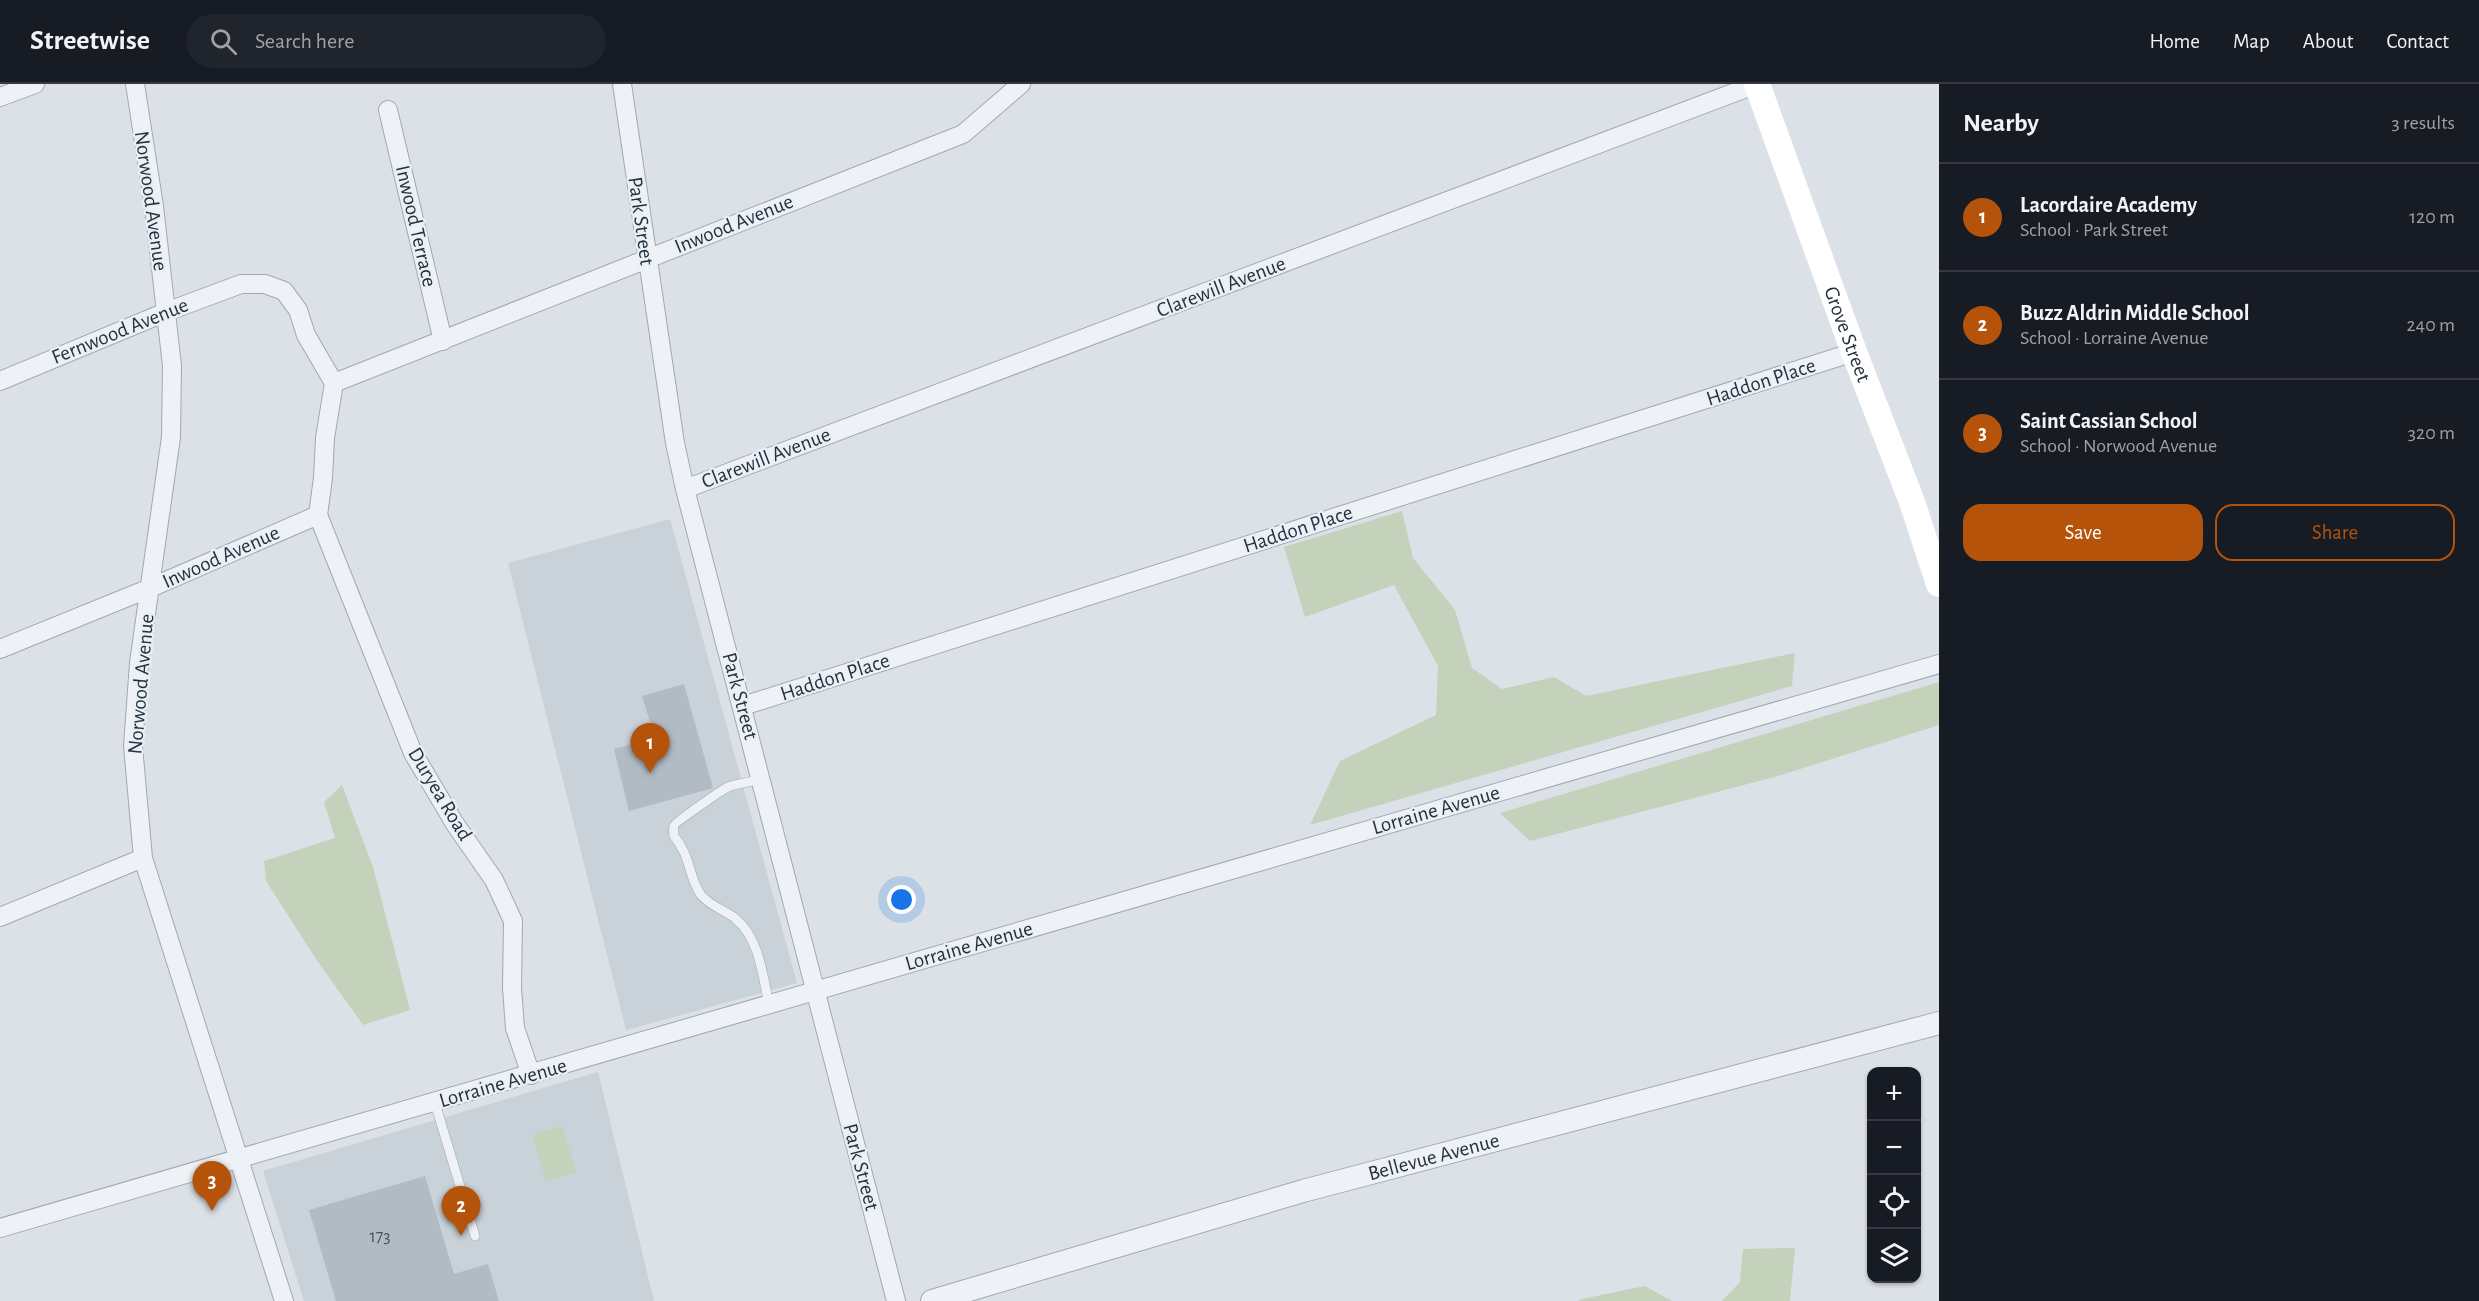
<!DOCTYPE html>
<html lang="en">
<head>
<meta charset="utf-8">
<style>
	body { margin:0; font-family:"Alegreya Sans",sans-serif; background:#20242c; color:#f1f3f6 }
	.controls { position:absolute; right:18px; bottom:18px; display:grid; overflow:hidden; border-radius:12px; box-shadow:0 2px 4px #0004 }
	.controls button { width:54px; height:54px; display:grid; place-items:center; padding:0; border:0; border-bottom:2px solid #363941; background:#171b24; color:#f1f3f6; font:30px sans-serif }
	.you { position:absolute; left:902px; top:816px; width:21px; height:21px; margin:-15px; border:4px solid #fff; border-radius:50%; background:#1a73e8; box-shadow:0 0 0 9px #1a73e833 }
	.badge { display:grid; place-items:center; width:39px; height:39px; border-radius:50%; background:#b45309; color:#fff; font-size:20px; font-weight:700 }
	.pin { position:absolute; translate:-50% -50px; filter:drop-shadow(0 2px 3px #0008) }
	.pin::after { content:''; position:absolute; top:32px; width:21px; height:18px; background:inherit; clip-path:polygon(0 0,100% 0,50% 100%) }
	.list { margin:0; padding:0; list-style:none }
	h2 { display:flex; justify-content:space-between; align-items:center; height:78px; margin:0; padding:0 24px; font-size:26px }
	h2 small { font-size:20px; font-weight:400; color:#9ea1a6 }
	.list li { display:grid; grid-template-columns:39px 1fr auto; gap:18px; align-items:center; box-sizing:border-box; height:108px; padding:0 24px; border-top:2px solid #363941 }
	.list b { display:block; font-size:22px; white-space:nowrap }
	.list p { margin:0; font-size:20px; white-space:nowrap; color:#9ea1a6 }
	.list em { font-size:20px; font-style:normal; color:#9ea1a6 }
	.actions { display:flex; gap:12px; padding:18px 24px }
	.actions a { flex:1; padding:14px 0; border:2px solid #b45309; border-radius:18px; text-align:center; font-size:21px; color:#b45309 }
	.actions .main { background:#b45309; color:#fff }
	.icon { flex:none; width:33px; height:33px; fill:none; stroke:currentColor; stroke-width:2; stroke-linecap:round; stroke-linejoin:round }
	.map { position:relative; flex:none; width:1939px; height:1217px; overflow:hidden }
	header { display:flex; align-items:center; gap:36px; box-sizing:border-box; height:84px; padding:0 30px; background:#171b24; border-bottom:2px solid #363941 }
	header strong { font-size:28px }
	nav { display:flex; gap:33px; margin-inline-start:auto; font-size:21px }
	.search { width:420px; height:54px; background:#20242c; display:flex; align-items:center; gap:15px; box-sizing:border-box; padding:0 21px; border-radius:33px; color:#9ea1a6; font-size:22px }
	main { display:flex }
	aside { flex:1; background:#171b24 }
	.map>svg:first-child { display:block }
	.built { fill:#c9d1d9 }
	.green { fill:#c4d1bb }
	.building { fill:#b2bbc4 }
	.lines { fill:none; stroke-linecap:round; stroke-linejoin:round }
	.service-casing { stroke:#a0a9b1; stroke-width:10 }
	.minor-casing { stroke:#a0a9b1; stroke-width:20 }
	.tertiary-casing { stroke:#a0a9b1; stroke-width:24 }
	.service { stroke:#eef1f5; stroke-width:9 }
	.minor { stroke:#eef1f5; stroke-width:18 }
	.tertiary { stroke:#eef1f5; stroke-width:22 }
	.secondary { stroke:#fff; stroke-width:26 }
	.labels { text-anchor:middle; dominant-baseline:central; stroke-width:4.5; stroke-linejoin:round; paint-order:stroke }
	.number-label { font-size:18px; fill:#485460 }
	.street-label { font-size:21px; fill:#24313e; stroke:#eaf0f5 }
</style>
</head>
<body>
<header>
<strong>Streetwise</strong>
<div class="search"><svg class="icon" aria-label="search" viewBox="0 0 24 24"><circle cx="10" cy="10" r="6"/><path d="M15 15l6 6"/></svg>Search here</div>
<nav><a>Home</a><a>Map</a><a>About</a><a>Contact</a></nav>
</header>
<main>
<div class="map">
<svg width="1939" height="1217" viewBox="0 0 1939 1217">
	<rect width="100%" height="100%" fill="#dbe1e7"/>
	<!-- built -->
	<path class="built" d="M670 435 797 899 626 946 508 479Z
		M598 988 654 1217H304L263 1087Z"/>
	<!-- green -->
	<path class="green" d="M1402 427 1413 474 1455 526 1472 584 1502 605 1554 593 1586 612 1795 569 1792 602 1310 741 1340 677 1436 631 1438 582 1394 501 1305 533 1284 463Z
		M1939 598V641L1778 692 1530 757 1500 729Z
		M342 701 373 783 410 926 363 941 316 875 266 797 264 777 335 754 324 718Z
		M562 1042 576 1088 546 1097 532 1051Z
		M1795 1164 1790 1217H1722L1740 1198 1743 1165Z
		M1645 1202 1672 1217H1578L1582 1215Z"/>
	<!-- building -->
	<path class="building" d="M684 600 713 704 629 727 614 665 655 654 642 612Z
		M425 1092 454 1190 488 1180 499 1217H336L309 1126Z"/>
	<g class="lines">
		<!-- service casing -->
		<g class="service-casing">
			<path id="service" d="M761 695C751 698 739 699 728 703 722 706 675 738 674 742 673 745 674 749 674 752 691 772 689 795 701 811 710 822 725 826 736 835 759 854 763 892 769 921
				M435 1019 475 1152"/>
		</g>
		<!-- minor casing -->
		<g class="minor-casing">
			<path id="minor" d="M135 0 154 122 172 282 171 353 139 579 133 662 143 774 284 1217
				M622 0 675 359 685 405 896 1217
				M0 13 35 0
				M388 26 443 257
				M0 297 166 228 241 200H265L284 207 298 226 306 251 334 299 325 354 323 394 318 431 150 504 0 565
				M334 299 963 50 1021 0
				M685 405 1757 0
				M318 431 413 669 455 740 494 796 513 837 512 904 515 944 531 991
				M743 622 1854 268
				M0 833 143 774
				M0 1144 1939 580"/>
		</g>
		<!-- tertiary casing -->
		<g class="tertiary-casing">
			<g id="tertiary">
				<path id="s1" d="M932 1217 1303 1107 1939 939"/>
			</g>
		</g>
		<!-- service -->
		<use href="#service" class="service"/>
		<!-- minor -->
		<use href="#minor" class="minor"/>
		<!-- tertiary -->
		<use href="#tertiary" class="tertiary"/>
		<!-- secondary -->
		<path class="secondary" id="s2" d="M1757 0 1854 268 1912 418 1939 500"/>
	</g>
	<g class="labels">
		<!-- number labels -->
		<g class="number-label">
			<text x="380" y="1153">173</text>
		</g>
		<!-- street labels -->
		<g class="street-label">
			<text transform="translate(151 117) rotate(82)">Norwood Avenue</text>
			<text transform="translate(641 137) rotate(82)">Park Street</text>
			<text transform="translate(734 140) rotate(-22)">Inwood Avenue</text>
			<text transform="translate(416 142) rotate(77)">Inwood Terrace</text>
			<text transform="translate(1221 203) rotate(-21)">Clarewill Avenue</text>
			<text transform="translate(120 247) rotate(-22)">Fernwood Avenue</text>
			<text stroke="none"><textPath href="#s2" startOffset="266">Grove Street</textPath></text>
			<text transform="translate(1761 298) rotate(-18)">Haddon Place</text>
			<text transform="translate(766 374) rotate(-21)">Clarewill Avenue</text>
			<text transform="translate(1298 445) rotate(-18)">Haddon Place</text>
			<text transform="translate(221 473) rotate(-24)">Inwood Avenue</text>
			<text transform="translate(835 593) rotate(-18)">Haddon Place</text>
			<text transform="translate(141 600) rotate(-85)">Norwood Avenue</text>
			<text transform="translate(740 612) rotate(75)">Park Street</text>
			<text transform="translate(440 710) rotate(59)">Duryea Road</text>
			<text transform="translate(1436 726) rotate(-16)">Lorraine Avenue</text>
			<text transform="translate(969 862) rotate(-16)">Lorraine Avenue</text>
			<text transform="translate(503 999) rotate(-16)">Lorraine Avenue</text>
			<text stroke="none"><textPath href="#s1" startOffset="522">Bellevue Avenue</textPath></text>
			<text transform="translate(861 1083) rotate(75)">Park Street</text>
		</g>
	</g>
</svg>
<div class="controls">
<button>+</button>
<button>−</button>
<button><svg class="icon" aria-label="locate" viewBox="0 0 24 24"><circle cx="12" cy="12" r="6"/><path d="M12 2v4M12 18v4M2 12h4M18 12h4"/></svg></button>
<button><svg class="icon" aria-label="layers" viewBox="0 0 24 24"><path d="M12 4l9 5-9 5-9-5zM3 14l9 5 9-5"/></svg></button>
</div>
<div class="you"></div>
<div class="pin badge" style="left:650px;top:689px">1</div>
<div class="pin badge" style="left:461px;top:1152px">2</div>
<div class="pin badge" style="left:212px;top:1127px">3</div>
</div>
<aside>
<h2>Nearby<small>3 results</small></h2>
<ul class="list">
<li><span class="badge">1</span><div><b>Lacordaire Academy</b><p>School · Park Street</p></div><em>120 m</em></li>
<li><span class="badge">2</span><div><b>Buzz Aldrin Middle School</b><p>School · Lorraine Avenue</p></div><em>240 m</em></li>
<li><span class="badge">3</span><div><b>Saint Cassian School</b><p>School · Norwood Avenue</p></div><em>320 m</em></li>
</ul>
<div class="actions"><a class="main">Save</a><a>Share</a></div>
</aside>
</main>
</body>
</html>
